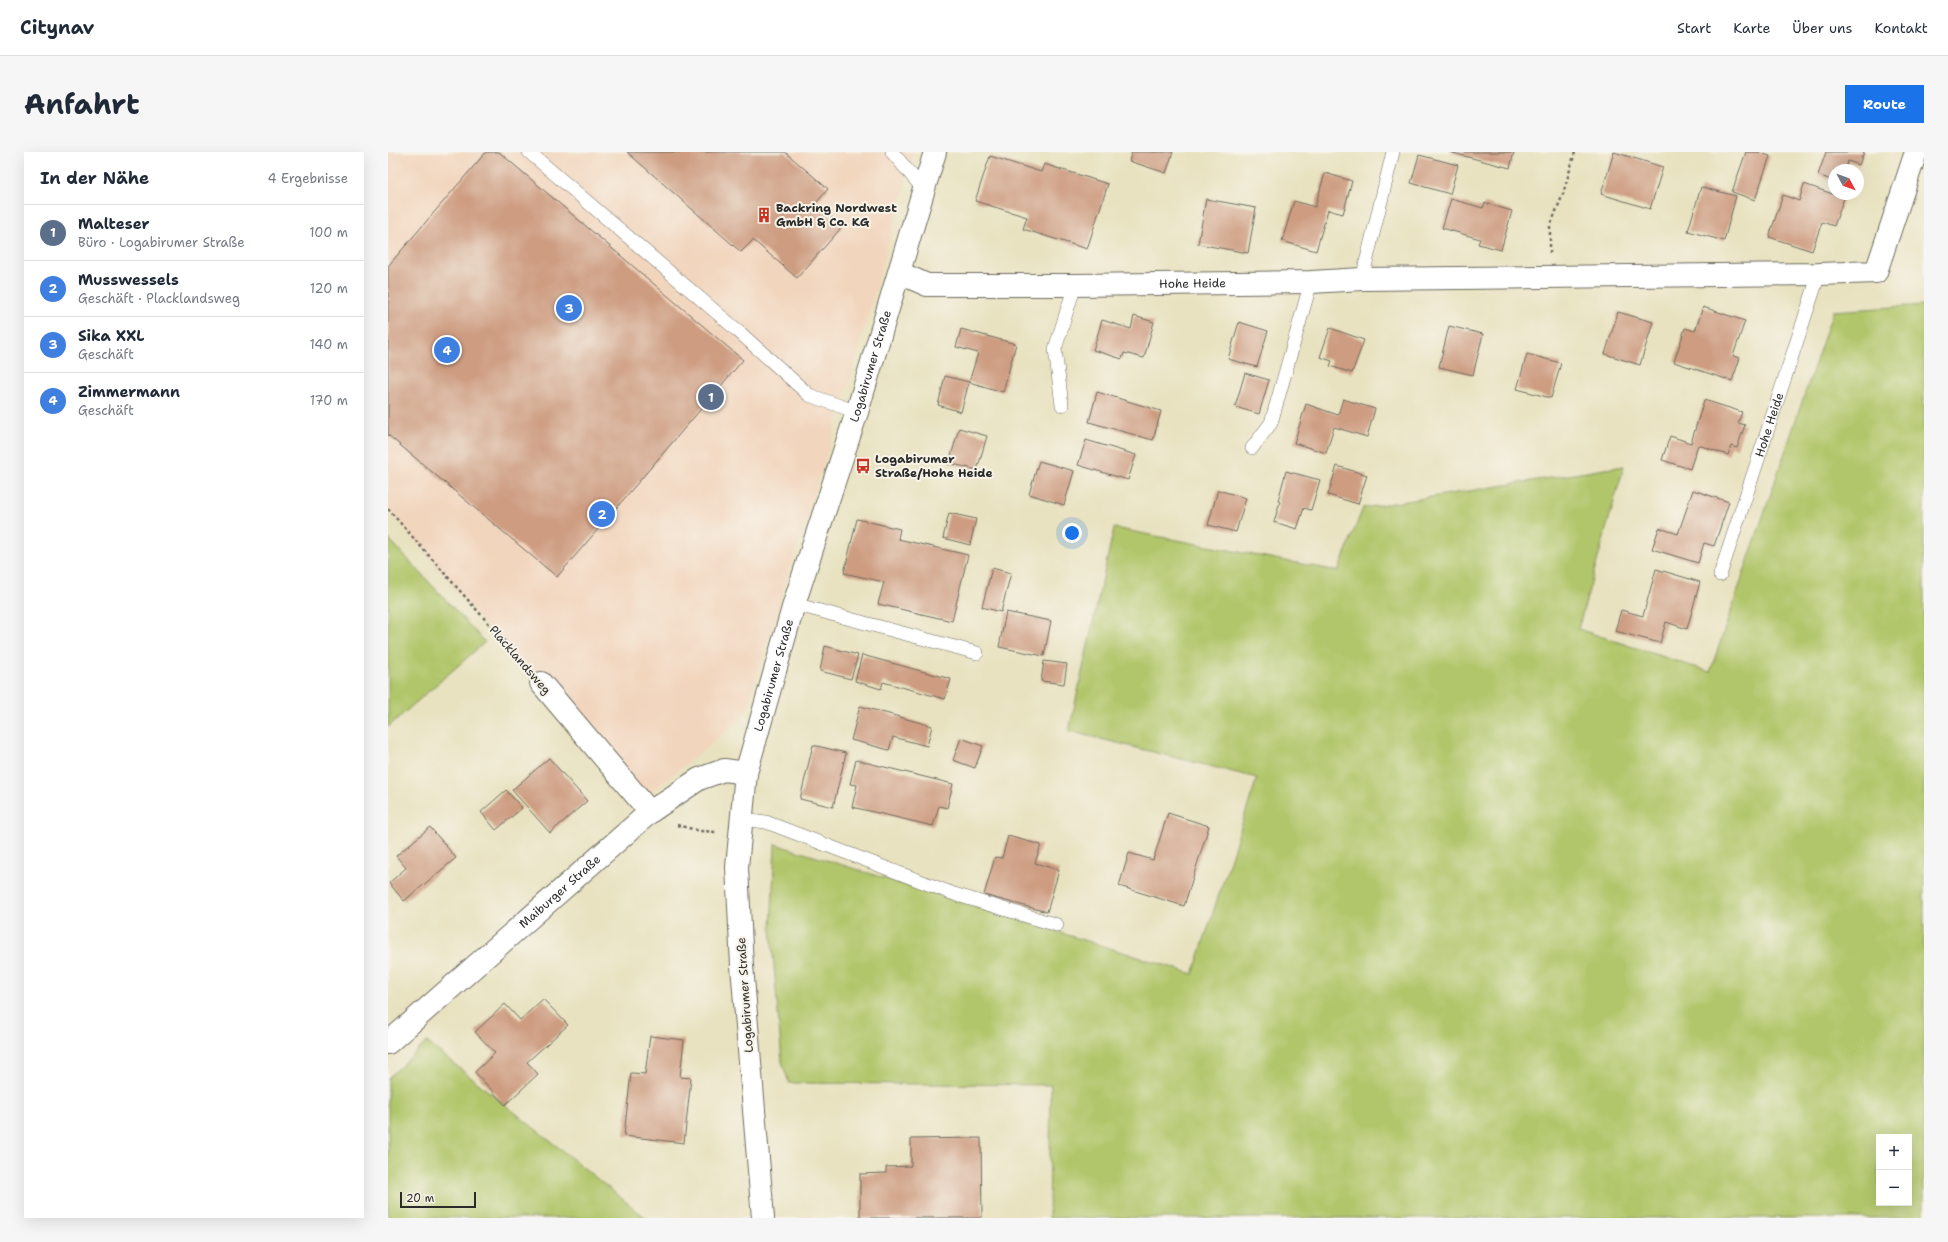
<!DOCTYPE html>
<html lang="de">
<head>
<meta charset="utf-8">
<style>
	body { margin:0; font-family:"Shantell Sans",sans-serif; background:#f6f6f7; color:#1f2937 }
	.controls { position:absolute; right:12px; bottom:12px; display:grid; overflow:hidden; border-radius:0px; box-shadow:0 4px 16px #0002 }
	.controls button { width:36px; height:36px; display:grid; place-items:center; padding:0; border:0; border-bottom:1px solid #e0e1e3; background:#fff; color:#1f2937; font:20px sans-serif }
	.compass { position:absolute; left:1440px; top:12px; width:36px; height:36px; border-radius:50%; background:#fff; box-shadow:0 4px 16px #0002; rotate:131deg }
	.scale { position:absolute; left:12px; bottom:10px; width:76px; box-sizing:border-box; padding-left:4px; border:2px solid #2b2b2b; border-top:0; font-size:11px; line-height:14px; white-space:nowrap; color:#2b2b2b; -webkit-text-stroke:3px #f7f3e8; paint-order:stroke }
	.you { position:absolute; left:684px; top:381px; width:14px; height:14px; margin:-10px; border:3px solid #fff; border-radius:50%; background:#1a73e8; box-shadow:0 0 0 6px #1a73e833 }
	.badge { display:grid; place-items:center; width:26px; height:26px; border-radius:50%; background:#1a73e8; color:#fff; font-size:13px; font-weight:700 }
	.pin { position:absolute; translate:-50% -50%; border:2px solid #fff; box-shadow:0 1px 4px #0006 }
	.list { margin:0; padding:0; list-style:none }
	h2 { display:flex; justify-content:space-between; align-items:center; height:52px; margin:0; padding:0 16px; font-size:17px }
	h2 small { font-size:13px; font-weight:400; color:#747a83 }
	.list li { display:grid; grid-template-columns:26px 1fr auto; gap:12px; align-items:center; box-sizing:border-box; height:56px; padding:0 16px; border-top:1px solid #e0e1e3 }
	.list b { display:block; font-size:15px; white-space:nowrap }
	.list p { margin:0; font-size:13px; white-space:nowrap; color:#747a83 }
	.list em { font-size:13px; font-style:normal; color:#747a83 }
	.map { position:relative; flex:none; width:1536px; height:1066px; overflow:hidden; border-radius:0px }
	header { display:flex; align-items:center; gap:24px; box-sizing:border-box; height:56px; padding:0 20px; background:#fff; border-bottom:1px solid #e0e1e3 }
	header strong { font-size:19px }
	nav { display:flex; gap:22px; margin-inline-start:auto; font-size:14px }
	.intro { display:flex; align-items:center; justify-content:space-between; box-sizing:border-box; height:96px; padding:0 24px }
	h1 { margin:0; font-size:28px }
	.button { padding:10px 18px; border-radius:0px; background:#1a73e8; color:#fff; font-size:14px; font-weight:700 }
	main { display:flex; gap:24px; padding:0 24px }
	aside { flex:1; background:#fff; border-radius:0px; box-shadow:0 4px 16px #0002 }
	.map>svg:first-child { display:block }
	.built { fill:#f2d5bd }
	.green { fill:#b1c66a; stroke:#6e784a; fill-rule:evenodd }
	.building { fill:#cd9c81 }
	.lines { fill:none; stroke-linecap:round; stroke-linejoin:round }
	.service-casing { stroke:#6d6b5f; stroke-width:14 }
	.minor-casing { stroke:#6d6b5f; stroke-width:24 }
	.tertiary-casing { stroke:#6d6b5f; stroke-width:24 }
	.path { stroke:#6d6b5f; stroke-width:2.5; stroke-dasharray:3 3; stroke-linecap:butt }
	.service { stroke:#fff; stroke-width:13 }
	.minor { stroke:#fff; stroke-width:22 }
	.tertiary { stroke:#fff; stroke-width:22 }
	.labels { text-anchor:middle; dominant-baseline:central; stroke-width:4; stroke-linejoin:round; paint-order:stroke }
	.poi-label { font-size:12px; font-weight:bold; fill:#2b2b2b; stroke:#f7f3e8; text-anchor:start }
	.street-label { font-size:12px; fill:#2b2b2b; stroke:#f7f3e8 }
</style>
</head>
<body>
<header>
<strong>Citynav</strong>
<nav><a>Start</a><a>Karte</a><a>Über uns</a><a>Kontakt</a></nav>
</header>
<div class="intro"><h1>Anfahrt</h1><a class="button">Route</a></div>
<main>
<aside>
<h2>In der Nähe<small>4 Ergebnisse</small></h2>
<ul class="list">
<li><span class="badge" style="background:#5c6f8a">1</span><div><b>Malteser</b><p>Büro · Logabirumer Straße</p></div><em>100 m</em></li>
<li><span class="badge" style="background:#3f7fe0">2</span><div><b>Musswessels</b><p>Geschäft · Placklandsweg</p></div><em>120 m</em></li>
<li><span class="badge" style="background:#3f7fe0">3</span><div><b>Sika XXL</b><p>Geschäft</p></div><em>140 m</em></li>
<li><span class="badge" style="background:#3f7fe0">4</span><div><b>Zimmermann</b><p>Geschäft</p></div><em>170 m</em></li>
</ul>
</aside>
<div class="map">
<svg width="1536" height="1066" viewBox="0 0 1536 1066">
	<rect width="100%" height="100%" fill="#f7f3e8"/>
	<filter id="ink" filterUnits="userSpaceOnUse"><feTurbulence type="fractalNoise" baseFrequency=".025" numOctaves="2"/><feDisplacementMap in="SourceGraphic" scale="8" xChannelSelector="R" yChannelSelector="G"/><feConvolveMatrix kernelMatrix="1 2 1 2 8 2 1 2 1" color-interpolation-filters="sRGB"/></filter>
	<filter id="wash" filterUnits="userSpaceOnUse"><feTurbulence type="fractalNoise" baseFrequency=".012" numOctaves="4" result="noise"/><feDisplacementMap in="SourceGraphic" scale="16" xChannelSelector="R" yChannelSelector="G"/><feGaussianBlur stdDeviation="0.9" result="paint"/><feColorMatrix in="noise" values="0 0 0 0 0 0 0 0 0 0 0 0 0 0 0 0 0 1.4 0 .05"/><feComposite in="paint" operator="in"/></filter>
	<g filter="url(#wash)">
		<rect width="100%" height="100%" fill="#e8e2c0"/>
		<!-- built -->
		<path class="built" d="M0 0H526L463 224 356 565 246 654 0 355Z"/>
		<!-- green -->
		<path class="green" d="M1536 153V1066H661L663 933 401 931 394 910 383 778 387 692 805 822 869 626 681 579 726 376 950 419 975 356 1236 314 1190 477 1322 520 1445 159ZM1491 985H1521V1051H1491Z
			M0 386 97 490 0 575Z
			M39 890 258 1066H0V926Z"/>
		<g id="blocks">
			<!-- building -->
			<path class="building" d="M98 0H111L355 208 169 425 0 283V114Z
				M239 0H397L440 37 428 51 454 75 409 126 365 88 353 100Z
				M744 0H785L778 21 741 9Z
				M1061 0H1126L1122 16Z
				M1226 0 1275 15 1262 57 1213 42Z
				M1358 0H1369L1382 4 1367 48 1344 40Z
				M1438 0H1476L1471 13 1460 9 1457 18H1446V29L1430 23Z
				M1031 3 1070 13 1062 42 1023 31Z
				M602 4 653 20 656 12 720 32 699 97 635 77 639 65 587 49Z
				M937 21 964 29 955 62 940 58 928 99 894 89 906 49 927 55Z
				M1416 32 1456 46 1446 74 1434 70 1424 99 1381 85 1395 43 1411 49Z
				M1313 35 1348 44 1336 89 1300 79Z
				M818 47 868 56 860 101 810 92Z
				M1063 47 1095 56 1097 51 1124 59 1113 98 1090 92 1092 87 1054 76Z
				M1315 155 1357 169 1345 204 1352 206 1344 229 1286 210 1297 176 1307 179Z
				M1230 160 1265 170 1252 213 1217 202Z
				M746 164 766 170 756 206 736 201 734 207 705 198 714 168 743 177Z
				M851 170 880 179 869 215 840 207Z
				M1061 174 1095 182 1085 223 1051 215Z
				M942 176 976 188 964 221 942 214 944 209 932 205Z
				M573 177 628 192 615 240 581 230 590 201 568 195Z
				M1139 202 1173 211 1163 246 1129 237Z
				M857 221 881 228 871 262 847 255Z
				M557 224 581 230 573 260 550 253Z
				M709 240 773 259 765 288 701 270Z
				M955 247 987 257 979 285 946 275 938 301 906 291 918 252 950 263Z
				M1316 248 1354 260 1350 271 1357 273 1349 296 1343 294 1340 303 1310 293 1302 317 1274 308 1282 284 1303 291Z
				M571 276 599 284 589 318 561 311Z
				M698 288 748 303 740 328 690 313Z
				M651 309 686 319 676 353 641 342Z
				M949 314 979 323 970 352 940 343Z
				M898 319 932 328 923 358 916 356 909 377 886 370 892 350 890 349Z
				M830 338 858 346 848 380 820 373Z
				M1305 338 1341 350 1326 394 1316 391 1310 411 1264 397 1271 376 1290 382Z
				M561 361 588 367 582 393 555 386Z
				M469 367 512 377 510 387 580 403 564 469 490 452 496 430 456 421Z
				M604 416 623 421 613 460 594 455Z
				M1268 417 1312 430 1299 477 1278 470 1272 491 1227 479 1233 458 1255 464Z
				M618 460 663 469 656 504 611 495Z
				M437 494 470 503 463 527 432 519Z
				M474 503 563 527 557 547 495 530 493 537 467 529Z
				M656 509 679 512 676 532 653 529Z
				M472 554 544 574 539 594 505 585 501 598 463 588Z
				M573 586 595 594 587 616 565 608Z
				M425 593 458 601 445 655 412 647Z
				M161 606 199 649 162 681 124 638Z
				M468 608 565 632 559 656 551 654 545 674 464 655 469 633 462 632Z
				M118 638 134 656 108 678 93 660Z
				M780 661 821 674 796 754 731 734 741 701 765 708Z
				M42 675 68 706 16 749 1 731 18 716 8 704Z
				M620 684 653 693 647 711 671 718 659 760 596 743 607 705 614 706Z
				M155 847 180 873 139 910 150 922 117 953 87 920 107 901 87 880 117 852 132 868Z
				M262 884 296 888 292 925 303 926 296 991 236 984 243 921 257 922Z
				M593 986 594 1066H472V1022L498 1021V1015L523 1014V987Z"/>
		</g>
	</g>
	<g filter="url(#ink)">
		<use href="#blocks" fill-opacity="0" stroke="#6d6b5f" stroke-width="1"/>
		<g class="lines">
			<!-- service casing -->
			<g class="service-casing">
				<g id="service">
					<path d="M141 0 349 178 421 243 469 260"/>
					<path d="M504 0 536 38"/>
					<path d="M974 127 1005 0"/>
					<path d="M674 253 667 197 687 133"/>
					<path d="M864 296 883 271 923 130"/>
					<path id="s1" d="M1332 423 1431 122"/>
					<path d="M406 452 589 501"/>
					<path d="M353 667 378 670 566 742 669 773"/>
				</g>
			</g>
			<!-- minor casing -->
			<g class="minor-casing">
				<g id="minor">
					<path id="s2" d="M512 121 539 133H687L923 130 974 127 1431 122 1488 120 1528 0"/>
					<path d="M153 531 262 660"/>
				</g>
			</g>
			<!-- tertiary casing -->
			<g class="tertiary-casing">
				<g id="tertiary">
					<path id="s3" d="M0 891 262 660 311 627 336 618 358 621"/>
					<path id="s4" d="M375 1066 354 814 349 715 358 621 406 452 469 260 547 0"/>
				</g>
			</g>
			<!-- path -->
			<path class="path" d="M1162 101V74L1175 42 1187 0
				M0 357 138 514
				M289 673 312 679 329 680"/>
			<!-- service -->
			<use href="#service" class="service"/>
			<!-- minor -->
			<use href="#minor" class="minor"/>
			<!-- tertiary -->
			<use href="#tertiary" class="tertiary"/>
		</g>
	</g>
	<!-- icons -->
	<defs>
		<g id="building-bare" transform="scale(1.2)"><path d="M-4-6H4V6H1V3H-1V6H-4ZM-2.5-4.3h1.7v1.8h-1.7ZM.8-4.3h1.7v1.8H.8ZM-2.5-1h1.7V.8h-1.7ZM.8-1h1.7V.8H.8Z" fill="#c8321e" stroke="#f7f3e8" stroke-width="2.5" paint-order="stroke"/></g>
		<g id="bus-bare" transform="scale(1.2)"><path d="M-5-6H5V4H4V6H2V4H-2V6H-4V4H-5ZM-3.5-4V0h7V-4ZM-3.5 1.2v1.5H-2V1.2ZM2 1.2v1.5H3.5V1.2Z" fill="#c8321e" stroke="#f7f3e8" stroke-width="2.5" paint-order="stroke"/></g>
	</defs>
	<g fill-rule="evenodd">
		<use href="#building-bare" x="376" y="63"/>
		<use href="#bus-bare" x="475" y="314"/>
	</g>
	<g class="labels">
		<!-- poi labels -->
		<g class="poi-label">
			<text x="388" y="56">Backring Nordwest<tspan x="388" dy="14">GmbH &amp; Co. KG</tspan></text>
			<text x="487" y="307">Logabirumer<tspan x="487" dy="14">Straße/Hohe Heide</tspan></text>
		</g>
		<!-- street labels -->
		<g class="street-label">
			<text stroke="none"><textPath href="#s2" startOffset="295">Hohe Heide</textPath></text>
			<text stroke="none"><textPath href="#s4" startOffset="872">Logabirumer Straße</textPath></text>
			<text stroke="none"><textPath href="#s1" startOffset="158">Hohe Heide</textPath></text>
			<text transform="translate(132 508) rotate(49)">Placklandsweg</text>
			<text stroke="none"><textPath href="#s4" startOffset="548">Logabirumer Straße</textPath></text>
			<text stroke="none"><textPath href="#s3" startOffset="229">Maiburger Straße</textPath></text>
			<text transform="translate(357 843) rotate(-94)">Logabirumer Straße</text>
		</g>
	</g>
</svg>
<div class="controls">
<button>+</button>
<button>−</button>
</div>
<svg class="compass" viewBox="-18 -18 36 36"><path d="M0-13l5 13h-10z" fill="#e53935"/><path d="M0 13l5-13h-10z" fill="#747a83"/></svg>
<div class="scale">20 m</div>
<div class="you"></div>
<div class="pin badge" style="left:323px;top:245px;background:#5c6f8a">1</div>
<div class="pin badge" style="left:214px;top:362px;background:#3f7fe0">2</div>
<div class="pin badge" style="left:181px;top:156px;background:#3f7fe0">3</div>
<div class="pin badge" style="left:59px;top:198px;background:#3f7fe0">4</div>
</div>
</main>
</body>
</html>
